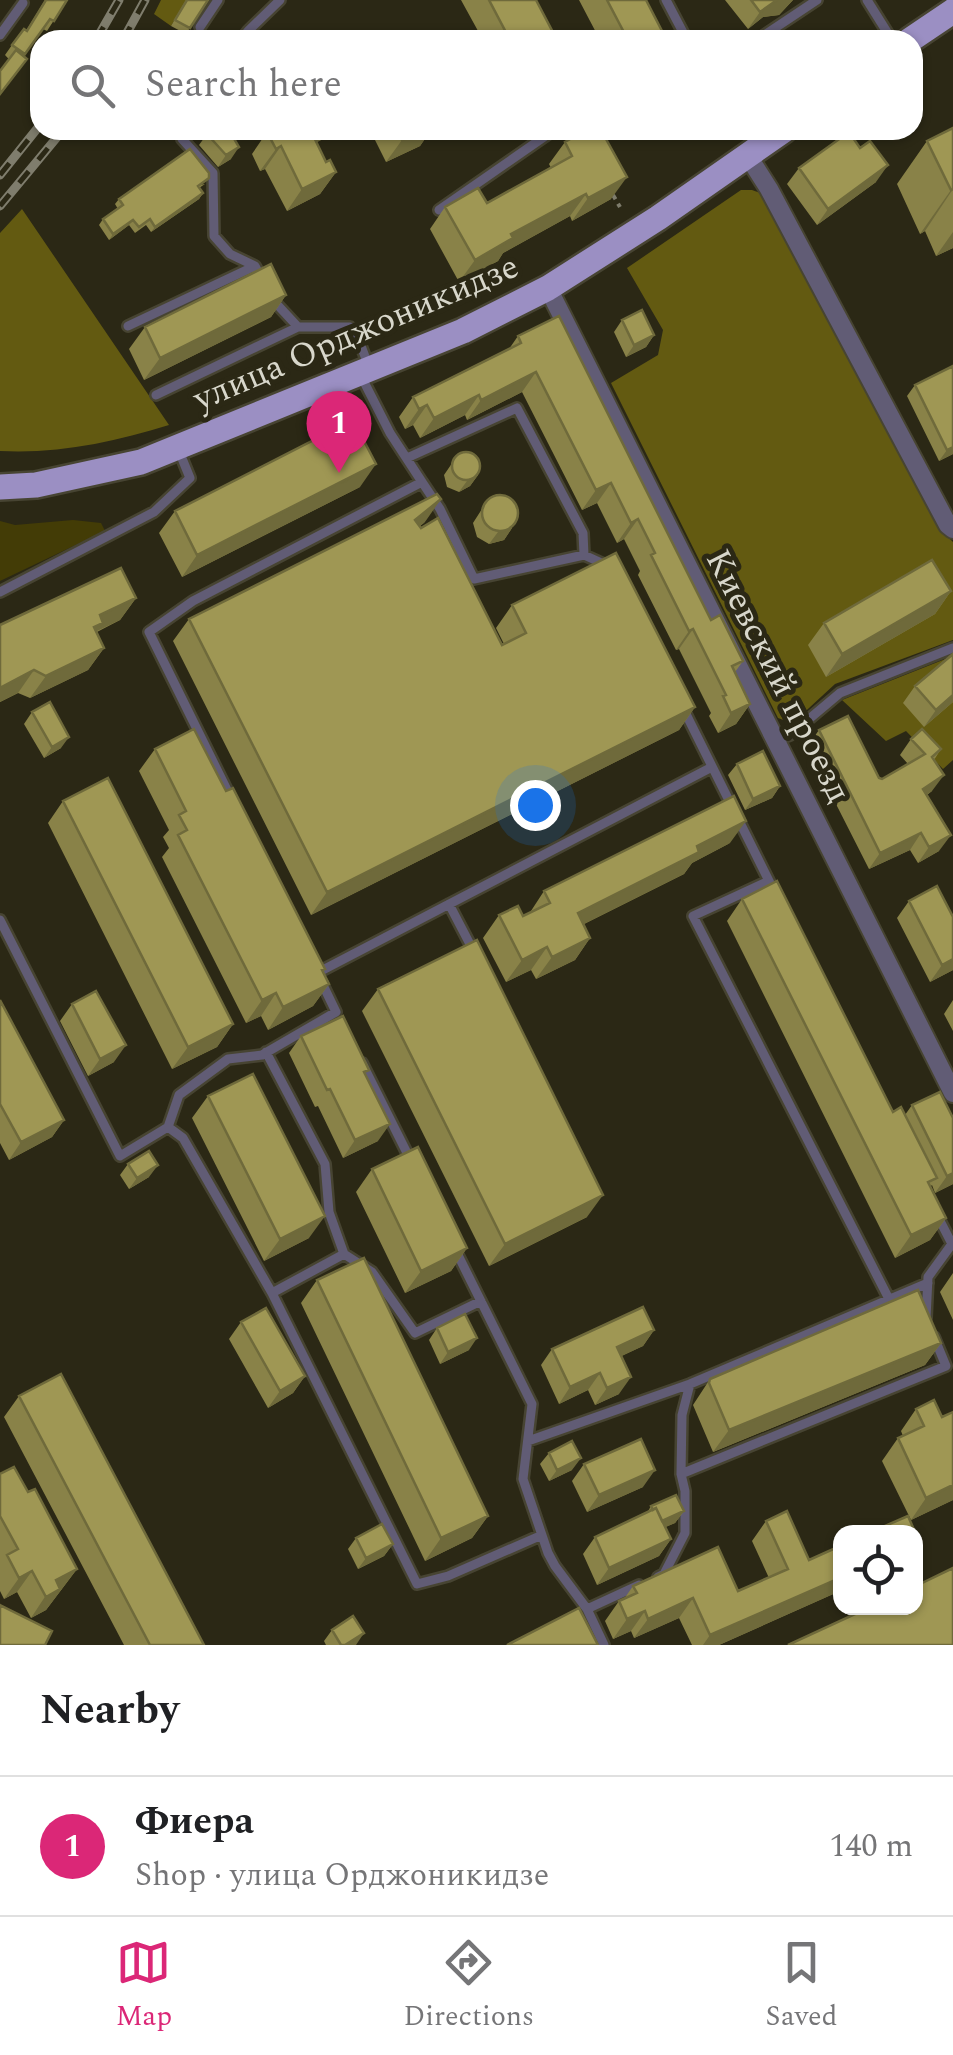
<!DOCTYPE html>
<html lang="en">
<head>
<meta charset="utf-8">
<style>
	body { margin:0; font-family:Spectral,serif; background:#f6f6f6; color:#202124 }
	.controls { position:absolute; right:30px; bottom:30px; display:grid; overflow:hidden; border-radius:20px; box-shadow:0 2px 8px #0004 }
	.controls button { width:90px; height:90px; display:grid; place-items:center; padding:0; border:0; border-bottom:2px solid #e0e0e0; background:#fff; color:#202124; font:50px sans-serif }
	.you { position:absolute; left:535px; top:805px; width:35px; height:35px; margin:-25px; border:8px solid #fff; border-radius:50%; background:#1a73e8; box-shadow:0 0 0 15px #1a73e833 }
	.badge { display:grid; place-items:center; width:65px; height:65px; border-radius:50%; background:#db2777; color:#fff; font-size:32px; font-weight:700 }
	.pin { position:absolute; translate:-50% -82px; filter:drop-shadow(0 2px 5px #0008) }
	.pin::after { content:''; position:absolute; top:52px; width:35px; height:30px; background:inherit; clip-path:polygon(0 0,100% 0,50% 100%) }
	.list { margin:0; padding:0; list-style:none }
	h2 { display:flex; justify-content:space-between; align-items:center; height:130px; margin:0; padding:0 40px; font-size:42px }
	h2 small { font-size:32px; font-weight:400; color:#757577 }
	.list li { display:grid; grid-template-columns:65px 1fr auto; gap:30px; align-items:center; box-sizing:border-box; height:140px; padding:0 40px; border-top:2px solid #e0e0e0 }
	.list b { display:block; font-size:38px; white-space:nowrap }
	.list p { margin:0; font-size:32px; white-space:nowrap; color:#757577 }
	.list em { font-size:32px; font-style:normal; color:#757577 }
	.icon { flex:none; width:55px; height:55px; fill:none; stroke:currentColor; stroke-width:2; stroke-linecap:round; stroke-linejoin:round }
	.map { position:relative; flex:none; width:953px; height:1645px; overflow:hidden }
	.search { position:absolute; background:#fff; box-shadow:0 2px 8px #0004; left:30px; right:30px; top:30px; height:110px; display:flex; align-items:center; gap:25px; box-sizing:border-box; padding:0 35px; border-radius:30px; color:#757577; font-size:38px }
	.sheet { height:270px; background:#fff }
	nav { display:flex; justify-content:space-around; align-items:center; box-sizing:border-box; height:140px; border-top:2px solid #e0e0e0; background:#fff; font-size:28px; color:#757577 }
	nav a { display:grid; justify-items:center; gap:5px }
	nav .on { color:#db2777 }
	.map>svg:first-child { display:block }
	.green { fill:#433c06 }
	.forest { fill:#635a11 }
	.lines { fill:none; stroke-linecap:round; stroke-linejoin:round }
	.service-casing { stroke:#474432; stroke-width:14 }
	.minor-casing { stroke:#474432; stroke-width:22 }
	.primary-casing { stroke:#474432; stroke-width:30 }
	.path { stroke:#7e7c6c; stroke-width:4; stroke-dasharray:5 5; stroke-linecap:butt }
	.service { stroke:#615c75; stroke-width:9 }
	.minor { stroke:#615c75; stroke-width:18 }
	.primary { stroke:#9b8fc3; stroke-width:25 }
	.rail-casing { stroke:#7f7d6d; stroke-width:9 }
	.rail { stroke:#2b2815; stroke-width:5; stroke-dasharray:15; stroke-linecap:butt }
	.wall { fill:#898248 }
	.shaded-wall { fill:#6f6a3b }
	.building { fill:#9f9754; stroke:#6f6a3b; stroke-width:2.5 }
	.labels { text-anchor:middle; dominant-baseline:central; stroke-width:10; stroke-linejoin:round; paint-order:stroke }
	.street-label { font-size:35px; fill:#d8d7cb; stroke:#2b2815 }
</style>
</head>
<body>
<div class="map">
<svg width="953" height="1645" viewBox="0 0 953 1645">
	<rect width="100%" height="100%" fill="#2b2815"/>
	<!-- green -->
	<path class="green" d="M73 520 101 523 105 531 0 581V521L15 525Z"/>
	<!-- forest -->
	<path class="forest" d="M161 0H187L171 26 154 14Z
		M741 190H752L763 194 944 533 953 542V640L835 684 796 720 786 721 778 718 611 383 658 355 663 330 627 268Z
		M22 209 169 425C114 442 59 454 0 451V233Z
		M953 656V760L943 769 906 731 886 741 842 700Z"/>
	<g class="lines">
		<!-- service casing -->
		<g class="service-casing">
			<path id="service" d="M666 0 687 40
				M867 0 892 40
				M200 27 218 0
				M0 35 23 3
				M763 36 817 0
				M241 40 248 31 280 0
				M184 130 182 139 213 173 214 236 230 254 255 266 263 281
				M439 210 554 130
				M272 299 298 327H350L358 338 369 367
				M128 326 255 266
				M361 376 390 433 422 482
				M156 395 298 327
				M407 458 517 408 583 533 584 555
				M0 592 154 512 190 478 179 451
				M684 710 775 893
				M777 740 790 735 840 693 953 648
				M231 798 149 632 193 601 422 482 440 509 474 579 584 555 606 565
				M769 881 693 916 889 1299
				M449 904 473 950
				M0 920 120 1156 168 1127 179 1095 228 1059 262 1055 336 1012 322 983
				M317 973 712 767
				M266 1052 325 1164 329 1212 344 1254 372 1272 415 1333 481 1301
				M362 1063 411 1161
				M168 1127 183 1138 272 1293
				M456 1251 532 1404 523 1479 548 1553 555 1566 587 1609
				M344 1254 272 1293 417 1584 448 1576 542 1535
				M926 1318 928 1277 952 1244 937 1215
				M528 1441 690 1384 928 1283
				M681 1474 682 1415 690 1384
				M658 1577 664 1574 685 1533V1491L681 1474 946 1366 934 1337
				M604 1645 587 1609 639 1585"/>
		</g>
		<!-- minor casing -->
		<g class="minor-casing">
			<path id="minor" d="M748 156 769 189 948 525 953 529
				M548 288 953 1093"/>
		</g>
		<!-- primary casing -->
		<g class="primary-casing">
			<path id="primary" d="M910 40 953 11
				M0 487 36 485 141 462 463 331 548 288 658 218 784 130"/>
		</g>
		<!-- path -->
		<path class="path" d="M613 195 620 207"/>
		<!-- service -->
		<use href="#service" class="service"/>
		<!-- minor -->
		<use href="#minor" class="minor"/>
		<!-- primary -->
		<use href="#primary" class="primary"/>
		<!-- rail casing -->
		<g class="rail-casing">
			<path id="rail" d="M96 40 119 0
				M123 40 145 0
				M0 175 40 125
				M0 206 63 130"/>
		</g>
		<!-- rail -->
		<use href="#rail" class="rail"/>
	</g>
	<!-- wall -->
	<path class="wall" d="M45 0H67L47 31 43 29 24 56 27 59 19 70 5 55 12 45 26 31Z
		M186 0H208L186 34 171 26Z
		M461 0H536L557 40H483Z
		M579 0H646L656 40H600Z
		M725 0H793L779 15 763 17 748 29Z
		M953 128V248L936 256 925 231 920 234 897 184 927 141Z
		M271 130H341L317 142 326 162 336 172 320 194 287 211 265 169 260 171 252 154 267 132Z
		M370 130H431L420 146 386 162Z
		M207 134 231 159 218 167 199 145Z
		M565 142 611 199 572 221 570 216 503 253 498 261 459 282 430 229 445 207 487 203 551 168 549 164Z
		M799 168 876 182 817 225 787 184Z
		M205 184 199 188 203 193 199 199 151 232 146 225 135 233 129 225 109 240 99 225 103 219 118 209 115 204 119 199Z
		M286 295 271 317 144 380 129 349 145 327Z
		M622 320 654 335 646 347 626 357 614 332Z
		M518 336 711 620 743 661 735 672 750 704 736 724 718 733 709 716 711 713 679 649 676 650 638 575 640 571 624 539 617 543 597 503 582 510 522 392 467 420 465 415 420 438 413 425 405 429 399 417 413 397 509 349Z
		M953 366V454L939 461 907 396 915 385Z
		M459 453 478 475 470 486 459 492 447 487 444 475Z
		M360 487 182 577 159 533 175 511Z
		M489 498 512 528 504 540 489 544 477 537 473 523Z
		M425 522 420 526 502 645 504 644 496 628 512 605 695 707 679 730 311 915 173 641 189 619Z
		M951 591 935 614 826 677 808 645 824 623Z
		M136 598 120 620 97 632 104 648 88 670 30 698 18 693 0 702V625Z
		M915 686 953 702 924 727 903 703Z
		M32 712 61 748 44 758 24 724Z
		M819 730 882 779 908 764 900 755 911 739 941 749 934 760 932 791 927 795 939 851 918 863 910 850 869 869 807 747Z
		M155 749 226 791 325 969 323 972 329 984 313 1006 268 1030 261 1016 246 1023 162 857 169 848 163 837 169 830 139 771Z
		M737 764 780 786 772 798 745 810 728 775Z
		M63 801 233 1024 217 1047 172 1069 48 823Z
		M730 843 692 863 684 874 584 924 590 938 575 960 536 979 531 970 506 982 483 938 499 915 523 916 529 914 544 891Z
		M742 899 893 1112 905 1115 912 1105 953 1118V1184L935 1193 932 1185 930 1187 946 1218 930 1240 895 1258 727 921Z
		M909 901 953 917V970L930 982 897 918Z
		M378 989 587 1217 489 1266 362 1011Z
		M0 1000 64 1120 52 1137 9 1160 0 1143Z
		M953 1000V1031L944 1014Z
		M72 1004 114 1062 88 1076 60 1021Z
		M301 1036 366 1075 378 1141 343 1158 318 1106 315 1107 289 1053Z
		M208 1096 309 1238 264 1261 192 1118Z
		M128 1164 149 1177 129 1189 120 1175Z
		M372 1169 467 1248 451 1271 405 1293 356 1192Z
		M953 1273V1320L940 1292Z
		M317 1280 488 1516 472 1538 425 1561 301 1303Z
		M241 1322 305 1376 293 1393 268 1408 229 1339Z
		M437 1328 469 1350 440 1364 429 1340Z
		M654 1330 643 1346 621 1356 619 1394 595 1405 588 1390 559 1404 541 1365 552 1349Z
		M941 1343 925 1365 713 1452 693 1405 710 1379Z
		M19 1396 204 1645H124L4 1417Z
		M934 1400 953 1500 911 1520 882 1461 898 1438 903 1436 901 1431 916 1409Z
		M549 1453 572 1470 549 1481 540 1464Z
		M584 1464 643 1487 587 1512 572 1481Z
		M0 1474 28 1492 77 1569 46 1610 31 1618 17 1592 4 1599 0 1591Z
		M651 1506 684 1511 675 1523 665 1527 671 1539 659 1556 597 1585 583 1554 595 1537 647 1513Z
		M766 1521 809 1560 840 1591 719 1645H692L679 1618 634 1638 631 1631 613 1639 605 1621 619 1601 624 1599 633 1586 738 1591 769 1578 752 1541Z
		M356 1538 393 1544 384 1556 358 1569 348 1549Z
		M332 1630 355 1645H326L324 1641Z"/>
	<!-- shaded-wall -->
	<path class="shaded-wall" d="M775 0H793L779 15 763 17 748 29 760 12Z
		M662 31 656 40H646Z
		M312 130H341L295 153Z
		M422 130H431L420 146 386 162 402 140Z
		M281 146 265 169 260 171 276 149Z
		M239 147 231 159 218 167 226 155Z
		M888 165 876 182 817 225 828 209Z
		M336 172 320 194 287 211 302 189Z
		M627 177 611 199 572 221 588 198Z
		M953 189 925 231 920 234 951 190Z
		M203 193 199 199 151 232 155 227Z
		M586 194 570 216 503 253 498 261 459 282 475 260 511 234Z
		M133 220 129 225 109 240 113 234Z
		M953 232V248L936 256Z
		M286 295 271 317 144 380 160 358Z
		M654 335 646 347 626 357 634 345Z
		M536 372 522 392 467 420 481 400Z
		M479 395 465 415 420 438 434 418Z
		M427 405 413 425 405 429 419 409Z
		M953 447V454L939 461 947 450Z
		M376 464 360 487 182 577 197 555Z
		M478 475 470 486 459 492 467 481Z
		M611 483 597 503 582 510 596 490Z
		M441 499 425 522 400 542 415 520Z
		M638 519 624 539 617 543 631 523Z
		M512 528 504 540 489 544 498 532Z
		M951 591 935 614 826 677 842 654Z
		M136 598 120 620 97 631 88 645 100 615Z
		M693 629 679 649 676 650 689 631Z
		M104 648 88 670 30 698 46 676Z
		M34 670 18 693 0 702V688Z
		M953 695V702L924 727 936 710Z
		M750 704 736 724 718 733 731 713Z
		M695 707 679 730 311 915 327 892Z
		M69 737 61 748 44 758 52 747Z
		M944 775 932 791 912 805 923 789Z
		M780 786 772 798 745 810 753 799Z
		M746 821 730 843 692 863 684 874 562 935 578 913 697 846Z
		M921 833 910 850 869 869 880 853Z
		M951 835 939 851 918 863 929 847Z
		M590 938 575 960 536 979 552 957Z
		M547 947 531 970 506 982 522 960Z
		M953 959V970L930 982 942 965Z
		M329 984 313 1006 268 1030 283 1007Z
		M276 993 261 1016 246 1023 262 1000Z
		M233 1024 217 1047 172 1069 188 1047Z
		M126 1045 114 1062 88 1076 100 1059Z
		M64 1120 52 1137 9 1160 21 1142Z
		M390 1124 378 1141 343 1158 355 1140Z
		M158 1165 149 1177 129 1189 137 1178Z
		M953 1173V1184L935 1193 947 1176Z
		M603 1195 587 1217 489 1266 505 1244Z
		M325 1216 309 1238 264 1261 280 1239Z
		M946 1218 930 1240 895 1258 911 1235Z
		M467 1248 451 1271 405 1293 421 1271Z
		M654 1330 643 1346 605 1364 617 1347Z
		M477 1338 469 1350 440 1364 448 1352Z
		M941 1343 925 1365 713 1452 729 1430Z
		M600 1373 588 1390 559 1404 570 1387Z
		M305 1376 293 1393 268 1408 280 1391Z
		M631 1377 619 1394 595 1405 607 1388Z
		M581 1458 572 1470 549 1481 557 1470Z
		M655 1470 643 1487 587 1512 599 1495Z
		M953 1485V1500L911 1520 926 1498Z
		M684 1511 675 1523 650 1534 659 1522Z
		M488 1516 472 1538 425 1561 441 1538Z
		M671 1539 659 1556 597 1585 609 1568Z
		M393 1544 384 1556 358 1569 366 1558Z
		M77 1569 46 1610 31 1618 56 1580Z
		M32 1571 17 1592 4 1599 19 1578Z
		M840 1578V1591L719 1645H703L710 1635Z
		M693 1598 679 1618 634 1638 648 1619Z
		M645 1611 631 1631 613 1639 627 1619Z
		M364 1633 356 1645H345Z"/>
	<!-- building -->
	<path class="building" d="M46 0H67L54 21 50 19 25 54 12 45 24 29 27 31Z
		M187 0H208L190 28 175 20Z
		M489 0H536L557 40H510Z
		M607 0H646L662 31 646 40H628Z
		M751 0H777L760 12Z
		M16 50 27 59 0 94V71Z
		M953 128V189L951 190 927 141Z
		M213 130H229L239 147 226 155 207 134Z
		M271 130H312L311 131 326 162 330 160 336 172 302 189 281 146 276 149 267 132Z
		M397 130H422L402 140Z
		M586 130H601L627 177 588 198 586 194 511 234 513 238 475 260 445 207 478 188 487 203 572 156 565 142Z
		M849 132 860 148 870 141 888 165 828 209 799 168Z
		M190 149 209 173V178L198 186 203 193 155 227 150 219 139 227 133 220 113 234 103 219 123 205 119 199Z
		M271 264 286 295 160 358 145 327Z
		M642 310 654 335 634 345 622 320Z
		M559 316 711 620 720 615 743 661 732 666 750 704 731 713 723 696 726 695 693 629 689 631 651 555 655 553 638 519 631 523 611 483 596 490 536 372 481 400 479 395 434 418 427 405 419 409 413 397 521 343 518 336Z
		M953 366V447L947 450 915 385Z
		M353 420 376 464 197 555 175 511Z
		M452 466a14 14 0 1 1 28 0a14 14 0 1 1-28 0Z
		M437 494 441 499 415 520 421 528 438 518 502 645 526 633 512 605 616 553 695 707 327 892 189 619Z
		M482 513a18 18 0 1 1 36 0a18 18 0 1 1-36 0Z
		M932 560 951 591 842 654 824 623Z
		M121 568 136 598 100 615 103 623 94 627 104 648 46 676 34 670 0 688V625Z
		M953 654V695L936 710 915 686Z
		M50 702 69 737 52 747 32 712Z
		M848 716 879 778 882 779 925 754 911 739 922 729 941 749 932 757 944 775 923 789 951 835 929 847 921 833 880 853 819 730Z
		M194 729 226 791 233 788 325 969 322 970 329 984 283 1007 276 993 262 1000 178 835 187 830 179 815 186 811 155 749Z
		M763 751 780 786 753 799 737 764Z
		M108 778 233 1024 188 1047 63 801Z
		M734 796 746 821 697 846 699 852 578 913 590 938 552 957 547 947 522 960 499 915 518 906 523 916 550 903 544 891Z
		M777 881 893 1112 901 1107 937 1178 928 1182 946 1218 911 1235 742 899Z
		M937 886 953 917V959L942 965 909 901Z
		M477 940 603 1195 505 1244 378 989Z
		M96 991 126 1045 100 1059 72 1004Z
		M0 1000 64 1120 21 1142 0 1104Z
		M343 1016 369 1070 364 1072 390 1124 355 1140 330 1089 327 1090 301 1036Z
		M253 1074 325 1216 280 1239 208 1096Z
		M940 1092 953 1118V1173L947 1176 912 1105Z
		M418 1147 467 1248 421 1271 372 1169Z
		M149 1151 158 1165 137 1178 128 1164Z
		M364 1258 488 1516 441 1538 317 1280Z
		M918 1290 941 1343 729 1430 709 1383 710 1379Z
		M643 1307 654 1330 617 1347 631 1377 607 1388 600 1373 570 1387 552 1349Z
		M266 1308 305 1376 280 1391 241 1322Z
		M465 1314 477 1338 448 1352 437 1328Z
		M61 1374 204 1645H150L19 1396Z
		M934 1400 942 1417 953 1412V1485L926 1498 898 1438 924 1426 916 1409Z
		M641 1439 655 1470 599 1495 584 1464Z
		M572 1441 581 1458 557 1470 549 1453Z
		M14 1467 28 1492 35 1489 77 1569 56 1580 60 1589 46 1597 32 1571 19 1578 7 1555 18 1549 0 1516V1474Z
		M676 1495 684 1511 662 1521 656 1508 653 1510 651 1506Z
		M656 1508 671 1539 609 1568 595 1537Z
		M787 1511 809 1560 840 1546V1578L710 1635 693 1598 648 1619 645 1611 627 1619 619 1601 637 1593 633 1586 718 1547 738 1591 788 1569 766 1521Z
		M908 1516 915 1532H871Z
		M382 1524 393 1544 366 1558 356 1538Z
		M953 1568V1645H788L868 1608H916V1586Z
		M0 1605 52 1631 45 1645H0Z
		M579 1608 598 1645H507Z
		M353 1616 364 1633 345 1645H341L332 1630Z"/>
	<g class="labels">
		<!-- street labels -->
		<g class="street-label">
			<text transform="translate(356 333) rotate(-23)">улица Орджоникидзе</text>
			<text transform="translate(778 676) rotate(63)">Киевский проезд</text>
		</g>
	</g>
</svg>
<div class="controls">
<button><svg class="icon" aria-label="locate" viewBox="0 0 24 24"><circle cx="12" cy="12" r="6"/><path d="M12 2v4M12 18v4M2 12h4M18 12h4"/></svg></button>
</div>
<div class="you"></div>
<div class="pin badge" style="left:339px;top:473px">1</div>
<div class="search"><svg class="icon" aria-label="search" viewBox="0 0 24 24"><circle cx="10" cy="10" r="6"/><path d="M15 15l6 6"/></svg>Search here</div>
</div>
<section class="sheet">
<h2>Nearby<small></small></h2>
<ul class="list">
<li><span class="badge">1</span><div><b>Фиера</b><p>Shop · улица Орджоникидзе</p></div><em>140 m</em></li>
</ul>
</section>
<nav>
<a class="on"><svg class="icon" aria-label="map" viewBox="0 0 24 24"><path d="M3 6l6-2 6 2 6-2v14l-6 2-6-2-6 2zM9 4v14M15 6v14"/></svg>Map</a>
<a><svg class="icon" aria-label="directions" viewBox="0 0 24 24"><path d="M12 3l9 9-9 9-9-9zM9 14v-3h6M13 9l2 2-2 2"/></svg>Directions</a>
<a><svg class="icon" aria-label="saved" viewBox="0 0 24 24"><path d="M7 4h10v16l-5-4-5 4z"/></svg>Saved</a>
</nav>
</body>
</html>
